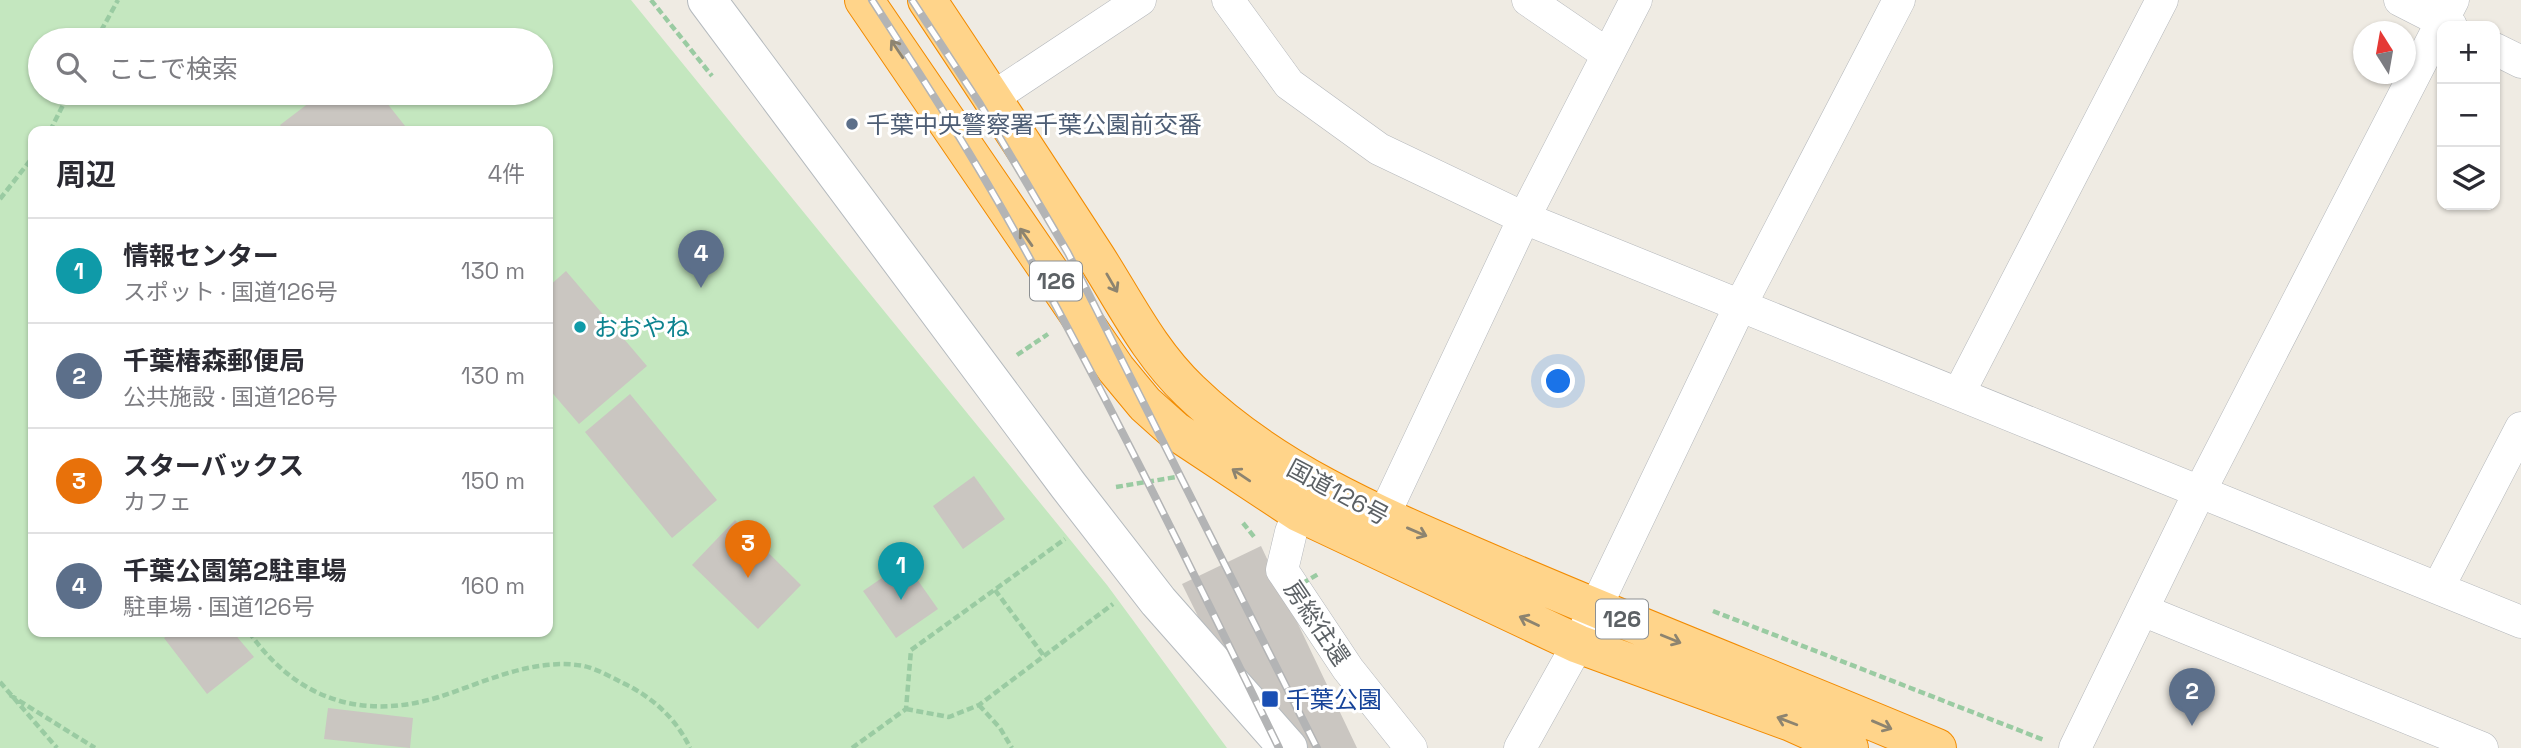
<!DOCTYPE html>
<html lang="ja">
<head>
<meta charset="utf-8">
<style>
	body { margin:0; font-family:"Space Grotesk","Noto Sans JP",sans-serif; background:#f7f7f7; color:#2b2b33 }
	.controls { position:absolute; right:21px; top:21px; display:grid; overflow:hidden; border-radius:14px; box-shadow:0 2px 5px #0004 }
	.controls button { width:63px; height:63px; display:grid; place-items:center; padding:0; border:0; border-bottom:2px solid #e1e1e2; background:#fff; color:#2b2b33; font:35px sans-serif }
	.compass { position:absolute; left:2353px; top:21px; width:63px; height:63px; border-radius:50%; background:#fff; box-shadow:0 2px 5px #0004; rotate:349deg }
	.you { position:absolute; left:1559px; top:382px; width:24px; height:24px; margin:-18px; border:5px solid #fff; border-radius:50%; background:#1a73e8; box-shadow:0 0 0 10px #1a73e833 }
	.badge { display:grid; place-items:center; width:46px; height:46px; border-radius:50%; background:#ef2930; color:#fff; font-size:23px; font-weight:700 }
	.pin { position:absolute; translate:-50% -58px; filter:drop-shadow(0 2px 4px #0008) }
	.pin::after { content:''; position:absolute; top:37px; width:24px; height:21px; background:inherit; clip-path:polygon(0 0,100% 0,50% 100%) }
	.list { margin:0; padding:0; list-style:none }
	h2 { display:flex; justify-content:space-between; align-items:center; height:91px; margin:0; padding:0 28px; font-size:30px }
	h2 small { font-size:23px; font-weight:400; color:#7c7c81 }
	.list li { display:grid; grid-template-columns:46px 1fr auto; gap:21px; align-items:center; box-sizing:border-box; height:105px; padding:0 28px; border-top:2px solid #e1e1e2 }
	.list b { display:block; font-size:26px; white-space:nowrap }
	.list p { margin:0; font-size:23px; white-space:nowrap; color:#7c7c81 }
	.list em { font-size:23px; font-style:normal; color:#7c7c81 }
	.icon { flex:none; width:38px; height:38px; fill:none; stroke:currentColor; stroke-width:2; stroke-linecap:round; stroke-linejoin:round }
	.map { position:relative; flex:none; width:2521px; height:748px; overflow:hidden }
	.search { position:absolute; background:#fff; box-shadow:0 2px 5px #0004; left:28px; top:28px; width:525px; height:77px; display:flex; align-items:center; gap:18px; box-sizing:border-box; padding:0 24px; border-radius:38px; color:#7c7c81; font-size:26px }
	.panel { position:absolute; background:#fff; box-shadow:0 2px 5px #0004; left:28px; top:126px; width:525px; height:511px; border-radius:14px }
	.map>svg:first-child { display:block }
	.green { fill:#c4e7bf; fill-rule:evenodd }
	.building { fill:#cac6c1 }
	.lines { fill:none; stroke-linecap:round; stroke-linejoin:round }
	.street-casing { stroke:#b4b7bb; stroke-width:33 }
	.secondary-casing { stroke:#b5babe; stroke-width:40 }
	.highway-casing { stroke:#f28b00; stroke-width:40 }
	.path { stroke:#9acba2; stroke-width:4.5; stroke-dasharray:7 3.5; stroke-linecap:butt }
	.street { stroke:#fff; stroke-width:32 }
	.secondary { stroke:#fff; stroke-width:38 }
	.highway { stroke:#ffd48a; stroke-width:38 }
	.rail-casing { stroke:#b3b4b5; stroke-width:8 }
	.rail { stroke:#fff; stroke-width:5; stroke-dasharray:16; stroke-linecap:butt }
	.path-bridge { stroke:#9acba2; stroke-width:4.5; stroke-dasharray:7 3.5; stroke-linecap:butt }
	.oneway { stroke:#8d8470 }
	.service-dot { fill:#5c6f8a; stroke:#fff; stroke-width:2.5 }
	.culture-dot { fill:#0f9aa8; stroke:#fff; stroke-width:2.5 }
	.transit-dot { fill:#1a4fb4; stroke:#fff; stroke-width:2.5 }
	.labels { text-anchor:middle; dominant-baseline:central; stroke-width:6; stroke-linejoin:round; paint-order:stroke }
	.shield { fill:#fff; stroke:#8d9093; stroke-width:2 }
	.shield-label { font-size:23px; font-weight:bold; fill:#5c6165 }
	.service-label { font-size:24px; fill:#4e5e75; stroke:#fff; text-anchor:start }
	.culture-label { font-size:24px; fill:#0d838f; stroke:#fff; text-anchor:start }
	.street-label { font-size:24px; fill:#5c6165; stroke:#fff }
	.transit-label { font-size:24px; fill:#164399; stroke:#fff; text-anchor:start }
</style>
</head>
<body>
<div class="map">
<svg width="2521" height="748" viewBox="0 0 2521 748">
	<rect width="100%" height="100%" fill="#efebe3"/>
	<!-- green -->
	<path class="green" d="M0 0H631L1107 585 1227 748H0ZM40 40H541V93H40ZM33 131H548V632H33Z"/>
	<!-- building -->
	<path class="building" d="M322 93H379L409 131H285L280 125Z
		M566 271 647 366 579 424 548 388V287Z
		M630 394 717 500 672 538 585 432Z
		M974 476 1005 519 963 549 933 506Z
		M735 520 801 585 758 629 692 565Z
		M1261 546 1357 748H1263L1182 584Z
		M905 562 938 609 896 638 863 591Z
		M172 632H233L254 657 207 694 164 638Z
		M328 708 413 718 410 748 324 739Z"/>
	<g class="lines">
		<!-- street casing -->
		<g class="street-casing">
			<path id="street" d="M1228 0 1289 84 1379 149 1524 218 2521 622
				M1528 0 1607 54
				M2400 0 2451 26
				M2495 49 2521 62
				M992 98 1140 0
				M1959 393 2162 0
				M1307 491 1291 532 1282 570 1348 669 1411 748
				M1383 517 1524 218 1636 0
				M2438 588 2521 428
				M2142 610 2482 748
				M1520 748 1578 644 1740 306 1899 0
				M2075 748 2199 493 2453 0"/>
		</g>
		<!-- secondary casing -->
		<g class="secondary-casing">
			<path id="secondary" d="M707 0 1068 485 1158 601 1288 748"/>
		</g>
		<!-- highway casing -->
		<g class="highway-casing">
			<path id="highway" d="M864 0 1116 369 1145 404 1174 430 1298 512 1578 644 1791 722 1849 748
				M927 0C984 85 1040 171 1096 257 1126 304 1149 352 1190 391 1278 476 1390 520 1501 568 1645 630 1792 687 1937 748"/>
		</g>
		<!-- path -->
		<path class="path" d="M651 0 712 76
			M96 40 118 0
			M50 131 69 93
			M0 199 33 157
			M33 313 31 328 33 332
			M1017 355 1048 334
			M1116 487 1176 477
			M1243 523 1255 538
			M995 590 1044 656
			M1713 611 2044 740
			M249 632C296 699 361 721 439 697 485 682 534 657 584 666 597 669 611 677 623 683 652 697 676 718 690 748
			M0 682 57 748
			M10 695 95 748
			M979 705 1000 728 1012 748
			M906 709 949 717 979 705 1113 604
			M852 748 906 709 911 650 1065 539"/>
		<!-- street -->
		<use href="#street" class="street"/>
		<!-- secondary -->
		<use href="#secondary" class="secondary"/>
		<!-- highway -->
		<use href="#highway" class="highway"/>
		<!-- rail casing -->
		<g class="rail-casing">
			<path id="rail" d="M872 0C921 76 970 151 1014 230 1109 399 1194 574 1279 748
				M912 0 980 104 1068 253 1317 748"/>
		</g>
		<!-- rail -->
		<use href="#rail" class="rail"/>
		<!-- path-bridge -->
		<path class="path-bridge" d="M1284 594 1320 573"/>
	</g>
	<!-- one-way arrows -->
	<defs><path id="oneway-shaft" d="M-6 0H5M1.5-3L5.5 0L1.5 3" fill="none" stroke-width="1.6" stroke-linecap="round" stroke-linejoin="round" transform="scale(1.75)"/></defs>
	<g class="oneway">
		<use href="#oneway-shaft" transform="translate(897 49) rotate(-124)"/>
		<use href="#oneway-shaft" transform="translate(1026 237) rotate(-125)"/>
		<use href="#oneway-shaft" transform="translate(1112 283) rotate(60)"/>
		<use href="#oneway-shaft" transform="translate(1241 475) rotate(-146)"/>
		<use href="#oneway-shaft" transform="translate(1417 532) rotate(23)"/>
		<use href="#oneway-shaft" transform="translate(1529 621) rotate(-155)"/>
		<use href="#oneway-shaft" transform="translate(1671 639) rotate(22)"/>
		<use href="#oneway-shaft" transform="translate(1787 721) rotate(-159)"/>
		<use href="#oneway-shaft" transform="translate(1882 725) rotate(23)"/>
	</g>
	<!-- markers -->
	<circle class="service-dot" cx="852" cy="124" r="7"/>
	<circle class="culture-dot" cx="580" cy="327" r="7"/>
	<rect class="transit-dot" x="1261" y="690" width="18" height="18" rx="3.5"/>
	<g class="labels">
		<!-- shield labels -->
		<g class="shield">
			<rect x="1030" y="261.5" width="52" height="39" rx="5"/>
			<rect x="1596" y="599.5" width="52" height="39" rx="5"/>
		</g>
		<g class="shield-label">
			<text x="1056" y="281">126</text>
			<text x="1622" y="619">126</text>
		</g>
		<!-- service labels -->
		<g class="service-label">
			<text x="866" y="124">千葉中央警察署千葉公園前交番</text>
		</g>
		<!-- culture labels -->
		<g class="culture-label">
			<text x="594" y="327">おおやね</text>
		</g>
		<!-- street labels -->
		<g class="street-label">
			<text transform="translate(1338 492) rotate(28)">国道126号</text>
			<text transform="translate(1317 623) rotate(56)">房総往還</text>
		</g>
		<!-- transit labels -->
		<g class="transit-label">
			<text x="1286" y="699">千葉公園</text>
		</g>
	</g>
</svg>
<div class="controls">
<button>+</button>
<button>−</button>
<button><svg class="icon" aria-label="layers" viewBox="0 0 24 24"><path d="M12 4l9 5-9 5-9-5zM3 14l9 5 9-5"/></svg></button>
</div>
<svg class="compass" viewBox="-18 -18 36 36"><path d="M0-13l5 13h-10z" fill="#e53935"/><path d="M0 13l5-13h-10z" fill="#7c7c81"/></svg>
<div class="you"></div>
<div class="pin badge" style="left:901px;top:600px;background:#0f9aa8">1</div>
<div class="pin badge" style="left:2192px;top:726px;background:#5c6f8a">2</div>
<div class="pin badge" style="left:748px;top:578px;background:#e8710a">3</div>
<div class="pin badge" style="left:701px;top:288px;background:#5c6f8a">4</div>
<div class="search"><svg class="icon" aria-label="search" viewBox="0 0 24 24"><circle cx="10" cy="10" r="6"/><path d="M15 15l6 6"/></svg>ここで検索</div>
<section class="panel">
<h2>周辺<small>4件</small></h2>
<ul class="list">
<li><span class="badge" style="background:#0f9aa8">1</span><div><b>情報センター</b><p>スポット · 国道126号</p></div><em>130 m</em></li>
<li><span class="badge" style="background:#5c6f8a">2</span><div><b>千葉椿森郵便局</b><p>公共施設 · 国道126号</p></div><em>130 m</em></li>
<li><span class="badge" style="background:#e8710a">3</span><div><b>スターバックス</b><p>カフェ</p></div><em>150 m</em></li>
<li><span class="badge" style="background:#5c6f8a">4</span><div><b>千葉公園第2駐車場</b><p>駐車場 · 国道126号</p></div><em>160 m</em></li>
</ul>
</section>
</div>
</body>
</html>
